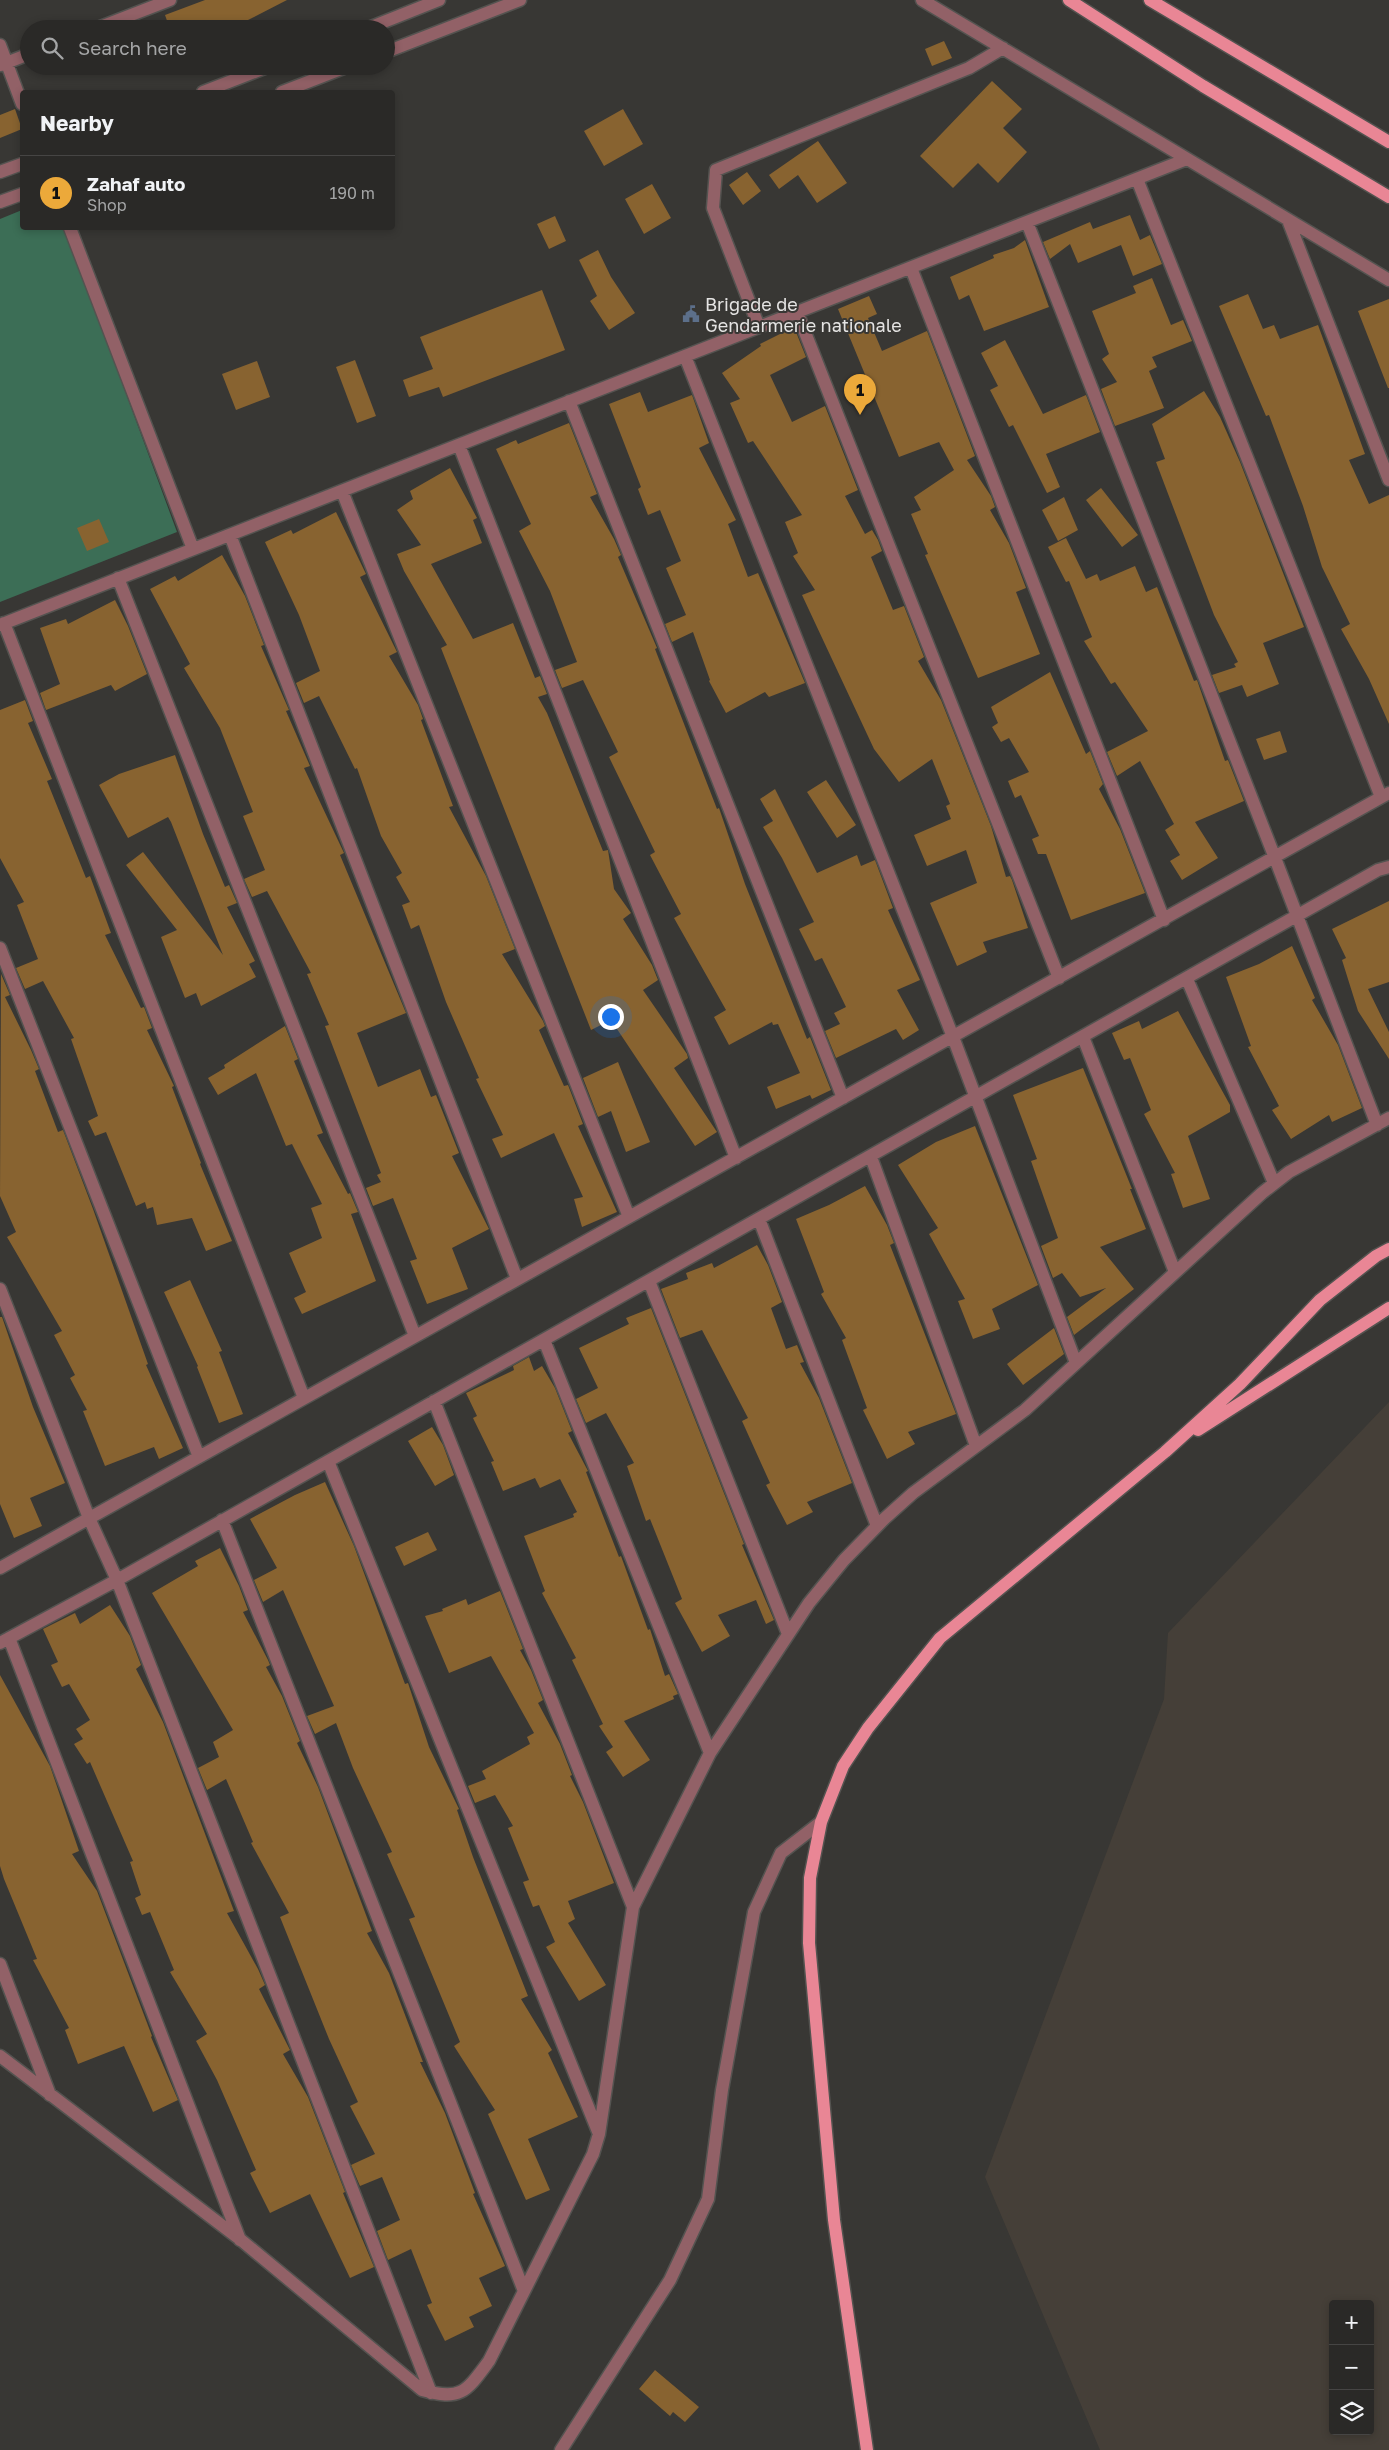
<!DOCTYPE html>
<html lang="en">
<head>
<meta charset="utf-8">
<style>
	body { margin:0; font-family:"Golos Text",sans-serif; background:#32312f; color:#f1f3f6 }
	.controls { position:absolute; right:15px; bottom:15px; display:grid; overflow:hidden; border-radius:5px; box-shadow:0 2px 8px #0003 }
	.controls button { width:45px; height:45px; display:grid; place-items:center; padding:0; border:0; border-bottom:1px solid #464544; background:#2a2927; color:#f1f3f6; font:25px sans-serif }
	.you { position:absolute; left:610px; top:1016px; width:18px; height:18px; margin:-12px; border:4px solid #fff; border-radius:50%; background:#1a73e8; box-shadow:0 0 0 8px #1a73e833 }
	.badge { display:grid; place-items:center; width:32px; height:32px; border-radius:50%; background:#eca93a; color:#111; font-size:16px; font-weight:700 }
	.pin { position:absolute; translate:-50% -41px; filter:drop-shadow(0 1px 2px #0008) }
	.pin::after { content:''; position:absolute; top:26px; width:18px; height:15px; background:inherit; clip-path:polygon(0 0,100% 0,50% 100%) }
	.list { margin:0; padding:0; list-style:none }
	h2 { display:flex; justify-content:space-between; align-items:center; height:65px; margin:0; padding:0 20px; font-size:21px }
	h2 small { font-size:16px; font-weight:400; color:#a5a6a7 }
	.list li { display:grid; grid-template-columns:32px 1fr auto; gap:15px; align-items:center; box-sizing:border-box; height:75px; padding:0 20px; border-top:1px solid #464544 }
	.list b { display:block; font-size:19px; white-space:nowrap }
	.list p { margin:0; font-size:16px; white-space:nowrap; color:#a5a6a7 }
	.list em { font-size:16px; font-style:normal; color:#a5a6a7 }
	.icon { flex:none; width:28px; height:28px; fill:none; stroke:currentColor; stroke-width:2; stroke-linecap:round; stroke-linejoin:round }
	.map { position:relative; flex:none; width:1389px; height:2450px; overflow:hidden }
	.search { position:absolute; background:#2a2927; box-shadow:0 2px 8px #0003; left:20px; top:20px; width:375px; height:55px; display:flex; align-items:center; gap:12px; box-sizing:border-box; padding:0 18px; border-radius:28px; color:#a5a6a7; font-size:19px }
	.panel { position:absolute; background:#2a2927; box-shadow:0 2px 8px #0003; left:20px; top:90px; width:375px; height:140px; border-radius:5px }
	.map>svg:first-child { display:block }
	.built { fill:#453f38; fill-rule:evenodd }
	.green { fill:#3c6e56 }
	.building { fill:#886330 }
	.lines { fill:none; stroke-linecap:round; stroke-linejoin:round }
	.minor-casing { stroke:#545350; stroke-width:15 }
	.major-casing { stroke:#545350; stroke-width:15 }
	.minor { stroke:#926167; stroke-width:12 }
	.major { stroke:#e98695; stroke-width:12 }
	.labels { text-anchor:middle; dominant-baseline:central; stroke-width:4; stroke-linejoin:round; paint-order:stroke }
	.poi-label { font-size:18px; fill:#e5e4e3; stroke:#383734; text-anchor:start }
</style>
</head>
<body>
<div class="map">
<svg width="1389" height="2450" viewBox="0 0 1389 2450">
	<rect width="100%" height="100%" fill="#383734"/>
	<!-- built -->
	<path class="built" d="M1389 1402V2450H1100L985 2177 1164 1699 1168 1633ZM1333 2304H1370V2431H1333Z"/>
	<!-- green -->
	<path class="green" d="M22 210V228H65L177 532 0 602V219Z"/>
	<!-- building -->
	<path class="building" d="M205 0H287L246 21 251 29H170L165 15Z
		M944 41 952 58 932 66 925 49Z
		M992 81 1022 109 1003 128 1027 152 998 183 978 163 953 188 920 156Z
		M15 109 22 129 0 138V115Z
		M623 109 643 144 604 166 584 131Z
		M818 141 847 183 817 203 798 175 779 189 769 175Z
		M747 172 761 191 743 205 729 185Z
		M652 184 671 218 644 234 625 199Z
		M1130 215 1140 240 1150 235 1162 264 1133 276 1121 245 1078 263 1070 244 1050 259 1043 242 1090 222 1093 229Z
		M555 216 566 241 549 249 537 224Z
		M1025 240 1049 307 984 331 969 295 959 300 950 277 994 258 993 255 1014 248Z
		M598 250 611 277 635 313 609 330 590 301 597 296 579 260Z
		M1152 278 1171 325 1183 320 1192 341 1152 357 1157 367 1149 371 1164 408 1115 426 1101 389 1117 382 1102 359 1109 354 1092 311 1136 293 1133 286Z
		M542 290 565 350 443 397 439 387 409 397 403 380 433 369 420 337Z
		M1248 294 1263 329 1274 325 1280 339 1318 325 1365 454 1349 460 1369 504 1389 495V724L1369 679 1341 629 1350 624 1322 567 1303 506 1269 415 1266 416 1219 306Z
		M869 296 877 314 868 318 882 351 927 331 975 456 967 460 991 496 995 507 990 510 1009 543 1026 588 1016 592 1040 654 978 678 925 555 928 554 911 514 921 510 914 497 954 470 939 442 899 457 838 309Z
		M1389 299V388H1388L1358 311Z
		M794 327 806 357 770 375 792 422 825 406 858 490 845 496 865 534 872 530 878 540 882 551 871 557 893 610 904 606 924 657 918 661 941 700 991 826 1006 877 1010 876 1012 880 1028 928 983 942 987 952 957 966 930 903 977 883 966 850 927 866 914 835 951 819 946 806 950 804 932 759 899 782 874 749 802 595 815 590 793 556 798 553 785 522 802 515 753 441 748 443 730 403 740 399 722 373 761 346 760 344Z
		M1005 340 1043 414 1086 395 1100 432 1046 454 1060 487 1047 493 1013 425 1009 427 990 390 998 386 981 353Z
		M355 360 376 416 357 423 336 367Z
		M257 361 270 397 236 410 222 374Z
		M1204 391 1220 417 1240 462 1304 627 1263 643 1279 684 1247 697 1242 685 1219 693 1212 675 1236 667 1234 664 1238 662 1214 615 1156 462 1165 459 1152 424Z
		M640 392 648 412 692 395 709 443 699 448 736 520 728 524 748 577 758 573 805 683 769 697 765 692 726 713 709 681 710 680 693 632 672 642 665 624 686 615 666 568 681 561 660 510 648 515 638 489 641 487 609 404Z
		M569 423 597 494 590 497 614 539 621 555 618 557 657 648 655 649 717 809 719 808 745 884 807 1039 810 1037 831 1090 812 1099 810 1095 776 1109 767 1087 800 1073 778 1024 773 1025 772 1022 729 1045 714 1017 726 1010 674 918 681 914 650 855 655 852 609 757 618 752 583 680 562 688 555 670 577 662 550 591 519 531 531 524 496 449 516 440 518 444Z
		M450 468 477 518 473 520 482 543 431 564 473 639 513 623 535 678 540 676 547 694 538 697 547 713 603 851 608 850 614 889 631 913 623 919 652 965 658 980 643 990 687 1054 688 1058 674 1068 717 1132 695 1146 611 1020 591 1030 441 648 447 645 404 571 397 554 421 545 397 510 413 499 410 491Z
		M1101 488 1138 535 1122 547 1086 500Z
		M1064 497 1078 530 1058 541 1042 510Z
		M336 512 366 574 360 577 397 652 389 656 418 705 423 719 421 720 453 806 449 807 486 876 515 949 502 954 543 1021 545 1026 539 1030 564 1086 568 1085 583 1124 578 1126 617 1212 582 1227 574 1199 583 1197 554 1133 501 1158 492 1139 503 1135 476 1079 479 1078 446 1002 419 925 411 929 402 905 410 902 396 877 402 873 381 836 357 768 355 769 319 696 304 703 296 683 320 671 299 615 265 542 291 530 293 534Z
		M99 519 109 542 87 551 77 528Z
		M1066 538 1086 579 1097 574 1100 581 1135 566 1146 592 1157 587 1194 681 1197 680 1225 761 1228 760 1244 801 1195 822 1218 858 1182 880 1170 861 1180 855 1165 830 1174 824 1140 761 1117 776 1107 752 1148 731 1115 682 1111 684 1084 641 1092 637 1069 581 1066 582 1048 547Z
		M222 555 245 596 264 645 261 646 289 710 286 711 310 766 304 768 344 853 340 855 406 1013 357 1033 378 1087 420 1069 431 1097 436 1095 459 1153 452 1156 489 1229 452 1248 468 1289 427 1304 410 1261 417 1259 393 1198 373 1206 366 1188 381 1182 377 1175 381 1173 325 1026 329 1025 307 974 311 973 267 891 252 897 244 879 265 870 243 816 253 812 220 728 184 668 190 664 150 589 175 576 178 581Z
		M115 600 128 626 147 674 115 691 111 685 46 710 40 693 60 684 40 628 66 619 68 624Z
		M1050 672 1086 754 1090 751 1103 784 1099 789 1120 829 1145 893 1071 920 1046 854H1038L1032 839 1039 836 1021 795 1015 798 1008 781 1029 772 1009 738 1001 742 992 727 998 723 991 707Z
		M25 700 33 721 28 723 52 779 47 781 86 878 90 876 111 933 105 935 141 1008 144 1007 152 1028 147 1030 174 1086 172 1087 201 1163 200 1164 232 1241 206 1251 192 1218 157 1225 153 1207 147 1209 145 1202 136 1206 106 1132 95 1136 88 1121 98 1116 71 1039 74 1038 43 981 25 989 16 968 38 959 17 905 24 902 0 858V710Z
		M1280 731 1287 752 1264 760 1256 739Z
		M175 755 203 834 225 887 229 885 237 903 227 907 255 961 249 964 256 977 201 1006 196 993 185 998 161 937 177 930 126 865 143 852 223 955 171 822 168 817 128 838 99 785 119 774Z
		M826 780 856 825 837 838 807 792Z
		M775 789 817 873 857 855 861 866 875 860 893 908 888 910 920 980 897 990 919 1030 903 1040 896 1029 836 1058 825 1031 840 1024 834 1013 846 1007 822 958 815 961 799 929 814 922 782 858 763 827 773 821 760 799Z
		M1389 901V982L1368 989 1389 1032V1059L1358 1011 1342 960 1346 958 1332 929Z
		M1292 946 1315 998 1312 1000 1338 1045 1362 1108 1332 1122 1329 1115 1291 1139 1272 1110 1279 1106 1248 1047 1251 1046 1226 977 1259 964Z
		M1 974 10 995 5 997 31 1050 39 1069 35 1071 58 1132 63 1130 93 1209 148 1364 146 1365 183 1448 159 1459 154 1447 105 1466 83 1411 87 1410 70 1378 75 1375 54 1335 62 1331 7 1237 16 1232 0 1196Z
		M1178 1011 1230 1105V1112L1188 1136 1210 1199 1183 1208 1171 1174 1175 1173 1144 1114 1151 1110 1130 1058 1124 1060 1112 1033 1139 1021 1142 1029Z
		M285 1026 298 1059 294 1061 323 1133 317 1135 348 1194 350 1193 358 1212 351 1214 376 1281 302 1314 294 1298 306 1292 289 1253 322 1238 311 1208 322 1204 292 1144 286 1146 256 1073 218 1095 208 1078 225 1068 224 1065Z
		M618 1062 650 1142 626 1152 611 1111 598 1117 583 1078Z
		M1083 1068 1132 1189H1130L1146 1229 1100 1247 1134 1289 1074 1335 1067 1317 1106 1288 1080 1297 1062 1273 1053 1278 1041 1246 1058 1238 1031 1161 1037 1159 1013 1095Z
		M975 1126 1038 1285 992 1309 1000 1329 973 1339 958 1301 965 1299 929 1234 938 1228 898 1165 936 1142Z
		M865 1186 887 1225 894 1243 890 1245 956 1414 908 1432 915 1444 887 1459 863 1410 867 1408 842 1340 846 1338 821 1294 824 1292 796 1219 829 1205Z
		M757 1245 768 1265 782 1302 771 1308 786 1349 797 1345 804 1362 800 1363 819 1398 852 1483 807 1502 813 1512 787 1525 766 1485 770 1483 742 1421 748 1418 702 1330 680 1338 661 1289 688 1279 686 1273 712 1263 714 1268Z
		M190 1280 222 1351 219 1352 243 1414 219 1423 197 1367 198 1366 164 1292Z
		M651 1308 744 1544 742 1545 774 1620 766 1624 756 1600 718 1615 730 1636 702 1652 675 1603 682 1599 650 1519 646 1521 627 1466 634 1463 606 1413 586 1423 576 1399 598 1388 579 1348 629 1324 626 1318Z
		M0 1317H2L33 1407 65 1483 30 1498 42 1526 14 1538 0 1504Z
		M1054 1328 1064 1354 1023 1385 1007 1364Z
		M529 1357 534 1371 542 1366 555 1388 572 1431 568 1433 588 1471 586 1472 619 1557 621 1556 648 1630 650 1629 665 1676 669 1674 678 1694 673 1696 674 1699 624 1721 650 1760 623 1777 606 1752 613 1747 599 1726 603 1724 572 1660 576 1658 542 1593 545 1591 524 1536 574 1517 573 1514 577 1512 560 1479 540 1488 535 1478 503 1491 491 1462 494 1461 473 1418 477 1416 466 1393 514 1370 513 1366Z
		M432 1427 443 1445 454 1475 435 1486 408 1441Z
		M325 1482 354 1546 405 1684 408 1683 429 1747 459 1809 457 1810 473 1857 528 1996 521 1999 552 2050 548 2053 578 2117 528 2139 550 2190 526 2200 488 2114 495 2110 454 2046 460 2042 409 1919 415 1917 387 1854 392 1852 353 1768 336 1723 315 1734 307 1716 334 1706 283 1590 263 1602 254 1580 277 1568 250 1519 295 1495Z
		M428 1532 437 1550 404 1566 395 1547Z
		M220 1548 239 1586 248 1610 243 1612 268 1660 270 1665 266 1667 282 1696 300 1741 297 1743 318 1787 372 1931 367 1933 389 1973 423 2062H420L445 2113 475 2193 473 2194 505 2266 479 2278 492 2306 469 2317 474 2327 445 2341 427 2305 432 2303 411 2249 388 2260 377 2231 400 2220 382 2177 360 2186 351 2165 375 2154 350 2106 358 2102 329 2039 280 1917 289 1913 251 1843 253 1842 226 1779 207 1790 198 1768 219 1757 213 1742 233 1730 152 1593 198 1566 195 1561Z
		M500 1591 523 1649 520 1650 531 1670 543 1700 538 1703 560 1744 572 1775 570 1776 583 1802 614 1883 568 1901 575 1919 568 1923 606 1985 579 2001 546 1947 555 1942 539 1905 533 1907 523 1882 529 1880 508 1828 513 1826 495 1795 475 1803 468 1786 486 1779 482 1771 530 1744 527 1737 534 1733 491 1656 449 1673 425 1616 443 1611 442 1609 466 1599 468 1605Z
		M110 1605 130 1636 141 1665 136 1669 163 1722 234 1911 227 1913 258 1969 265 1985 259 1989 290 2050 283 2054 308 2097 345 2192 343 2193 374 2267 350 2278 310 2194 270 2213 250 2173 256 2170 217 2080 196 2041 207 2034 170 1972 174 1970 150 1912 142 1915 135 1898 141 1895 130 1862 133 1861 90 1762 87 1764 74 1744 83 1739 76 1729 90 1720 69 1684 62 1687 51 1665 58 1662 43 1629 75 1613 80 1624Z
		M0 1675 50 1766 79 1851 72 1854 97 1891 152 2036 151 2037 178 2100 153 2112 124 2046 78 2064 65 2030 69 2028 33 1960 37 1959 4 1879 0 1866Z
		M655 2370 699 2407 685 2422 673 2412 670 2416 639 2389Z"/>
	<g class="lines">
		<!-- minor casing -->
		<g class="minor-casing">
			<path id="minor" d="M922 0 1389 280
				M95 29 170 0
				M366 29 439 0
				M0 45 22 104
				M386 52 520 0
				M1 65 29 54
				M203 92 270 66
				M282 92 349 66
				M0 172 22 164
				M1137 179 1381 797
				M0 202 22 194
				M1288 220 1389 480
				M1027 222 1275 858 1377 1125
				M70 228 193 549
				M911 268 1164 920
				M797 312 1059 978
				M759 327 713 208 716 170 969 68 1003 48
				M685 356 953 1037 1076 1363
				M569 401 843 1098
				M459 445 736 1158
				M342 491 629 1217
				M230 535 517 1279
				M118 578 415 1336
				M4 623 304 1398
				M0 625 1187 159
				M0 948 199 1457
				M1187 979 1274 1183
				M1083 1037 1175 1272
				M871 1157 976 1446
				M759 1219 877 1526
				M649 1281 788 1634
				M0 1289 89 1518 117 1580 431 2393
				M544 1340 710 1753
				M434 1401 633 1907
				M328 1461 599 2134
				M222 1520 524 2291
				M0 1568 1389 793
				M9 1638 240 2240
				M0 1643 117 1580 1378 870 1389 867
				M0 1964 50 2095
				M0 2056 241 2240 422 2390C461 2401 466 2392 489 2361L593 2154 599 2134 633 1907 710 1753 809 1603 844 1560 884 1519 913 1493 1025 1410 1262 1193 1289 1172 1389 1118
				M561 2450 670 2280 708 2199 722 2090 754 1912 781 1853 821 1822"/>
		</g>
		<!-- major casing -->
		<g class="major-casing">
			<path id="major" d="M1069 0 1203 86 1389 197
				M1150 0 1389 142
				M1198 1430 1389 1308
				M867 2450 834 2220 809 1943 810 1878 821 1822 843 1766 868 1728 940 1638 1165 1452 1240 1384 1320 1300 1376 1256 1389 1249"/>
		</g>
		<!-- minor -->
		<use href="#minor" class="minor"/>
		<!-- major -->
		<use href="#major" class="major"/>
	</g>
	<!-- icons -->
	<defs>
		<g id="civic-bare" transform="scale(1.35)"><path d="M-.6-6.5H3V-4.5H.6V-3L4-1V1h2V6H-6V1h2V-1L-.6-3ZM-1.2 2.5V6h2.4V2.5Z" fill="#5c6f8a" stroke="#383734" stroke-width="2.5" paint-order="stroke"/></g>
	</defs>
	<g fill-rule="evenodd">
		<use href="#civic-bare" x="691" y="314"/>
	</g>
	<g class="labels">
		<!-- poi labels -->
		<g class="poi-label">
			<text x="705" y="304">Brigade de<tspan x="705" dy="21">Gendarmerie nationale</tspan></text>
		</g>
	</g>
</svg>
<div class="controls">
<button>+</button>
<button>−</button>
<button><svg class="icon" aria-label="layers" viewBox="0 0 24 24"><path d="M12 4l9 5-9 5-9-5zM3 14l9 5 9-5"/></svg></button>
</div>
<div class="you"></div>
<div class="pin badge" style="left:860px;top:415px">1</div>
<div class="search"><svg class="icon" aria-label="search" viewBox="0 0 24 24"><circle cx="10" cy="10" r="6"/><path d="M15 15l6 6"/></svg>Search here</div>
<section class="panel">
<h2>Nearby<small></small></h2>
<ul class="list">
<li><span class="badge">1</span><div><b>Zahaf auto</b><p>Shop</p></div><em>190 m</em></li>
</ul>
</section>
</div>
</body>
</html>
